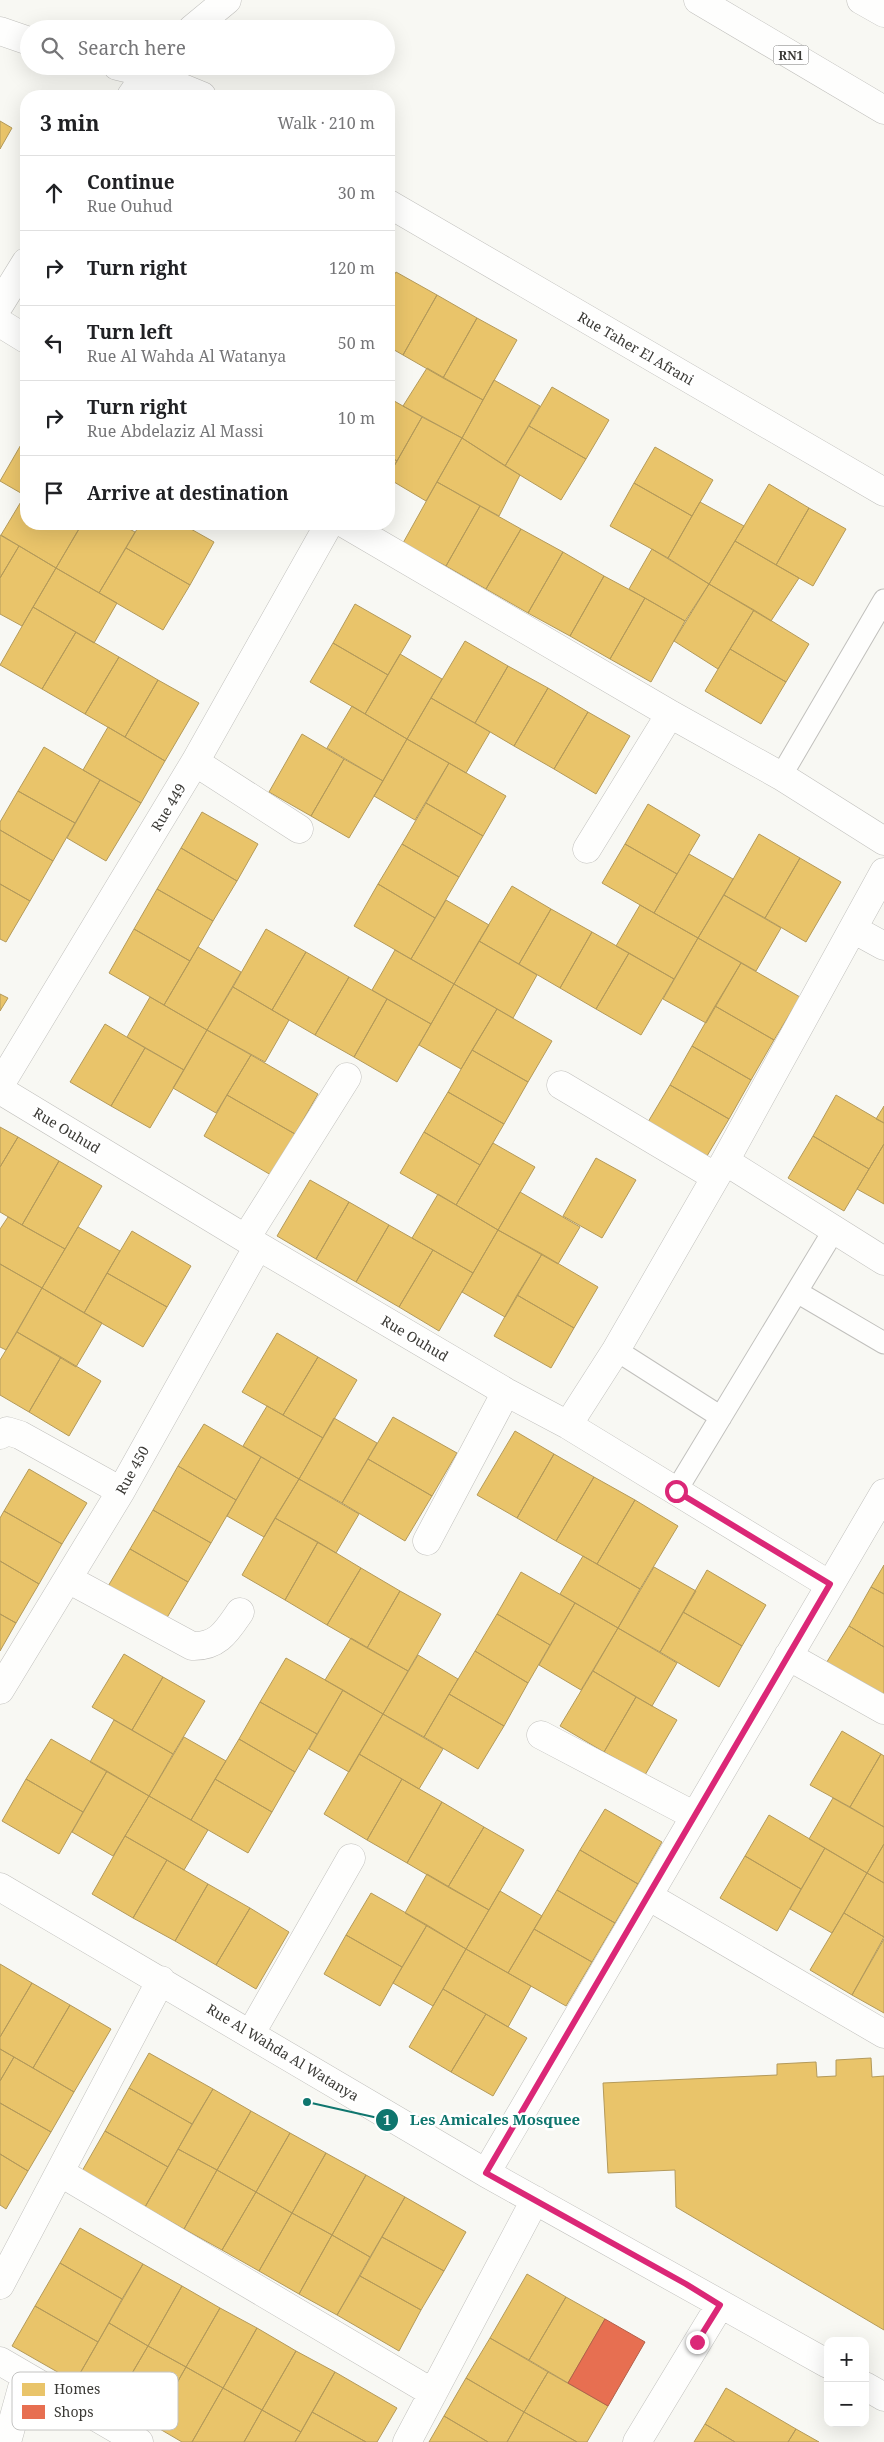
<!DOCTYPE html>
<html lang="en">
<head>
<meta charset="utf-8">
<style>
	body { margin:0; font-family:"Noto Serif",serif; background:#f2f2f2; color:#202124 }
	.controls { position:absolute; right:15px; bottom:15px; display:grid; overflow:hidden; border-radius:10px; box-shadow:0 5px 20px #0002 }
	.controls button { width:45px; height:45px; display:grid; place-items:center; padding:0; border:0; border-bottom:1px solid #e0e0e0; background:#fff; color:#202124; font:25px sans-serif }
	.stop { position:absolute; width:15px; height:15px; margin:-11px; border:4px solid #db2777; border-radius:50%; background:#fff }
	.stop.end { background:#db2777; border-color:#fff; box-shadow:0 1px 5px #0008 }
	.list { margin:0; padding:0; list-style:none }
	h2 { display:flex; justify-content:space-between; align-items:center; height:65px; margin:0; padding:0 20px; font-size:21px }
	h2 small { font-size:16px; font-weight:400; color:#757577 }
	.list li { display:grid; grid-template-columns:32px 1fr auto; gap:15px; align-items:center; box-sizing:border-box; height:75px; padding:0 20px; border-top:1px solid #e0e0e0 }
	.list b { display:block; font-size:19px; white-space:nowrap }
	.list p { margin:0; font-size:16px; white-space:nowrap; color:#757577 }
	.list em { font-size:16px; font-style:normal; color:#757577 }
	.icon { flex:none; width:28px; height:28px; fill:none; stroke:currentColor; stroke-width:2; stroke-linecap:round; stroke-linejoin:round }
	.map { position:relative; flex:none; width:884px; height:2442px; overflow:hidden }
	.search { position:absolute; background:#fff; box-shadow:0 5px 20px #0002; left:20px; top:20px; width:375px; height:55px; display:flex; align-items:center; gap:12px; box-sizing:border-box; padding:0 18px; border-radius:28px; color:#757577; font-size:19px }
	.panel { position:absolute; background:#fff; box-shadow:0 5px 20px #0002; left:20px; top:90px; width:375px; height:440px; border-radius:20px }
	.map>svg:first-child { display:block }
	.homes { fill:#e9c46a; stroke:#b49a5a }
	.shops { fill:#e76f51; stroke:#b35f49 }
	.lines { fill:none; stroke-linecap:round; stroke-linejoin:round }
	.lane-casing { stroke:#c1c0bd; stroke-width:23 }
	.street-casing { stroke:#c1c0bd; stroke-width:29 }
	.highway-casing { stroke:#c1c0bd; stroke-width:29 }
	.lane { stroke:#fefefd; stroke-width:21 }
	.street { stroke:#fefefd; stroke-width:28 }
	.highway { stroke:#fefefd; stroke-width:28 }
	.route { stroke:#db2777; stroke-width:6 }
	.labels { text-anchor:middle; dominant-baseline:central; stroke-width:5; stroke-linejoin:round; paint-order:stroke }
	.shield { fill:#fff; stroke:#757472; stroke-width:1 }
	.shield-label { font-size:12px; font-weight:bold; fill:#3a3935 }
	.street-label { font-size:14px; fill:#3a3935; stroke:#fff }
	.key { fill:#fff; stroke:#c4c4c2; stroke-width:1 }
	.key-label { font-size:14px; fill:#3a3935 }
	.leader { fill:none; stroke:#0f766e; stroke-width:2 }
	.callout-dot { fill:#0f766e; stroke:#fff; stroke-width:2 }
	.mark-label { font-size:15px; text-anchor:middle; font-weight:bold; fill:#fff }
	.callout-label { font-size:15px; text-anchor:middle; font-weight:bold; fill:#0f766e; stroke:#fff; stroke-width:5; stroke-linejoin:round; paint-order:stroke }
</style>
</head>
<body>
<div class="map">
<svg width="884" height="2442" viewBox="0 0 884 2442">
	<rect width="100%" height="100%" fill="#f8f8f3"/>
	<!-- homes -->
	<path class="homes" d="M0 121 12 128 0 149Z
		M396 272 437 295 403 355 389 347V284Z
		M437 295 477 318 443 378 403 355Z
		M477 318 517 340 483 400 443 378Z
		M427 368 483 400 462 438 403 406Z
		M494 380 540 406 505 466 462 438Z
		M552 387 609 420 586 459 529 426Z
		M389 398 422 417 397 461 389 456Z
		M422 417 462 438 426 501 389 479V475Z
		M529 426 586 459 561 500 505 466Z
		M26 436V496L0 481Z
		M462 438 520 475 499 516 437 482Z
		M655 447 713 480 692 516 634 483Z
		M389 456 397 461 389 475Z
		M437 482 480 506 446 566 403 543Z
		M634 483 692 516 668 558 610 526Z
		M769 484 809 508 776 565 735 541Z
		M25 495 26 524H74L80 527 56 568 1 535Z
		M700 502 744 526 709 584 668 558Z
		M480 506 521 529 486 589 446 566Z
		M809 508 846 529 813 586 776 565Z
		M82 524H120L135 532 99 593 56 568Z
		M140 524H182L214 542 190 585 126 548Z
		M521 529 563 552 528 613 486 589Z
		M0 535 19 546 0 578Z
		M735 541 799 578 771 621 709 584Z
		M19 546 56 568 22 626 0 614V578Z
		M126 548 190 585 163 630 99 593Z
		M652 549 709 584 685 621 629 589Z
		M563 552 604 576 570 636 528 613Z
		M56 568 117 603 94 643 33 607Z
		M604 576 645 598 610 659 570 636Z
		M709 584 754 610 718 669 674 641Z
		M645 598 685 621 651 682 610 659Z
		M355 604 411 636 388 675 333 643Z
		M33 607 76 632 42 689 0 665Z
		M754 610 809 644 786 682 730 649Z
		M76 632 119 657 85 714 42 689Z
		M465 641 508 666 475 723 431 698Z
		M333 643 388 675 365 714 310 682Z
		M730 649 786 682 761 724 705 691Z
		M400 654 442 679 407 739 365 714Z
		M119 657 158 680 125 737 85 714Z
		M508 666 548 688 514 746 475 723Z
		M158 680 199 703 165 761 125 737Z
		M548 688 588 712 554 769 514 746Z
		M431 698 490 732 466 773 407 739Z
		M352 706 407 739 383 781 327 748Z
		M588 712 630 736 596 794 554 769Z
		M108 727 165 761 141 803 83 770Z
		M302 734 344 759 311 816 269 792Z
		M407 739 449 763 415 820 374 796Z
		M44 747 100 780 75 823 18 791Z
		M344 759 383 781 349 838 311 816Z
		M449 763 506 796 483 836 426 803Z
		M100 780 141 803 106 861 67 838Z
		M18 791 75 823 53 861 0 830V822Z
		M426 803 483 836 459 877 402 844Z
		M648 804 700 835 677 874 625 844Z
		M202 812 258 844 237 881 181 848Z
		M0 830 53 861 30 901 0 884Z
		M759 834 800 858 765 918 724 895Z
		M402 844 459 877 435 918 378 884Z
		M625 844 677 874 654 913 602 883Z
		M181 848 237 881 213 921 157 889Z
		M689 854 733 879 698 938 654 913Z
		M800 858 841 882 806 942 765 918Z
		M0 884 30 901 6 942 0 939Z
		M378 884 435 918 411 959 354 926Z
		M512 886 551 909 519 964 479 941Z
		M157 889 213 921 190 961 134 929Z
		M724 895 781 928 756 971 698 938Z
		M446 900 489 925 454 984 411 959Z
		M640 905 698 938 674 979 616 946Z
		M551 909 592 932 560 988 519 964Z
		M134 929 190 961 164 1005 109 973Z
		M266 929 306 952 272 1010 233 987Z
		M592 932 629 953 596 1009 560 988Z
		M698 938 741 963 706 1023 663 999Z
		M479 941 537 975 513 1018 454 984Z
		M198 947 241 972 207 1030 164 1005Z
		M395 950 454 984 431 1024 372 990Z
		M306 952 349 977 315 1035 272 1010Z
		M629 953 674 979 641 1035 596 1009Z
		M741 963 800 997 774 1040 715 1006Z
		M349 977 387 999 354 1057 315 1035Z
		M454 984 497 1009 461 1069 419 1045Z
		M233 987 289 1020 265 1062 207 1030Z
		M0 994 8 998 0 1011Z
		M150 997 207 1030 184 1070 127 1037Z
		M387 999 431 1024 397 1082 354 1057Z
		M715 1006 774 1040 751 1080 692 1046Z
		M497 1009 552 1041 528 1082 472 1050Z
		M105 1024 145 1048 111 1106 70 1082Z
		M207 1030 251 1055 216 1113 173 1088Z
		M692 1046 751 1080 729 1119 670 1085Z
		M145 1048 184 1070 150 1128 111 1106Z
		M472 1050 528 1082 504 1124 448 1092Z
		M251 1055 318 1094 295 1134 227 1095Z
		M670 1085 729 1119 704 1161 645 1127Z
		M448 1092 504 1124 480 1165 424 1132Z
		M227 1095 295 1134 271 1175 204 1136Z
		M836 1095 884 1123V1144L869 1169 813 1136Z
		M884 1106V1123L876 1119Z
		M0 1127 18 1137 0 1167Z
		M424 1132 480 1165 456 1205 400 1173Z
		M813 1136 869 1169 844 1211 788 1178Z
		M18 1137 59 1161 22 1225 0 1212V1167Z
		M493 1143 535 1167 498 1230 456 1205Z
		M884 1144V1204L857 1189Z
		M596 1158 636 1180 602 1238 563 1216Z
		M59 1161 102 1186 65 1249 22 1225Z
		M310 1180 349 1202 316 1259 277 1236Z
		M520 1192 580 1227 558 1264 498 1230Z
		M438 1194 498 1230 473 1273 412 1238Z
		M349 1202 389 1225 356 1282 316 1259Z
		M8 1217 65 1249 42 1288 0 1264V1229Z
		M389 1225 433 1250 399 1307 356 1282Z
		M78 1227 120 1251 84 1313 42 1288Z
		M498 1230 542 1254 505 1317 462 1292Z
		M132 1231 191 1266 167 1307 107 1273Z
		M433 1250 473 1273 439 1331 399 1307Z
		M542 1254 598 1287 574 1328 517 1295Z
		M0 1264 42 1288 6 1350 0 1347Z
		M107 1273 167 1307 143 1347 84 1313Z
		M42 1288 102 1323 76 1367 17 1332Z
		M517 1295 574 1328 551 1368 494 1336Z
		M17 1332 61 1357 29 1412 0 1395V1360Z
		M277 1333 318 1357 283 1415 242 1392Z
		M61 1357 101 1381 69 1436 29 1412Z
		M318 1357 357 1380 323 1438 283 1415Z
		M267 1406 323 1438 299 1479 243 1446Z
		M393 1417 457 1453 432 1496 368 1459Z
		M334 1418 377 1443 342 1503 299 1479Z
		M204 1424 261 1457 236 1500 178 1466Z
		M515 1431 554 1454 517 1518 477 1495Z
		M554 1454 594 1477 556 1541 517 1518Z
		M261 1457 299 1479 264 1537 227 1516Z
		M368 1459 432 1496 405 1541 342 1503Z
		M178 1466 236 1500 211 1543 153 1510Z
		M29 1469 87 1503 62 1544 4 1511Z
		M594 1477 635 1500 597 1564 556 1541Z
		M299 1479 359 1514 336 1553 275 1518Z
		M635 1500 678 1526 640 1589 597 1564Z
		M153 1510 211 1543 188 1582 130 1549Z
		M4 1511 62 1544 39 1584 0 1561V1518Z
		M275 1518 318 1542 285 1600 242 1575Z
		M318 1542 361 1568 327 1625 285 1600Z
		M130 1549 188 1582 165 1621 107 1588Z
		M583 1556 640 1589 618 1628 560 1594Z
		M0 1561 39 1584 16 1623 0 1614Z
		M884 1565V1594L871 1587Z
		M654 1567 696 1591 660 1652 618 1628Z
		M361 1568 400 1591 367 1648 327 1625Z
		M707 1570 766 1605 742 1646 683 1612Z
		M521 1572 575 1603 550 1645 497 1614Z
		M871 1587 884 1594V1647L849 1626Z
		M400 1591 441 1614 408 1671 367 1648Z
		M575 1603 618 1628 581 1690 539 1665Z
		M683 1612 742 1646 719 1687 660 1652Z
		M0 1614 16 1623 0 1651Z
		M497 1614 550 1645 528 1683 475 1651Z
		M849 1626 884 1647V1697L825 1665Z
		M618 1628 677 1663 652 1706 593 1671Z
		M351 1638 408 1671 383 1714 325 1680Z
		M475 1651 528 1683 504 1726 449 1694Z
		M124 1654 163 1677 132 1730 92 1707Z
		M418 1655 458 1679 424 1737 383 1714Z
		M286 1658 343 1690 317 1734 260 1702Z
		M593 1671 636 1697 604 1752 560 1726Z
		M163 1677 205 1701 173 1754 132 1730Z
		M343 1690 383 1714 349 1772 309 1749Z
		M449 1694 504 1726 478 1769 424 1737Z
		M636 1697 677 1720 645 1775 604 1752Z
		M260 1702 317 1734 295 1772 239 1739Z
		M383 1714 443 1749 419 1789 359 1754Z
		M114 1720 173 1754 149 1796 90 1762Z
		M842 1731 881 1754 850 1807 810 1785Z
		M184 1737 226 1761 191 1820 149 1796Z
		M51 1739 107 1771 83 1812 26 1779Z
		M239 1739 295 1772 272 1812 215 1779Z
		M359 1754 402 1779 367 1840 324 1814Z
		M881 1754 884 1756V1827L850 1807Z
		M107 1771 149 1796 113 1856 72 1832Z
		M26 1779 83 1812 59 1854 2 1821Z
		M215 1779 272 1812 248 1853 191 1820Z
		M402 1779 442 1802 407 1863 367 1840Z
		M149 1796 208 1830 184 1870 125 1836Z
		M833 1798 884 1827V1844L867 1873 809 1839Z
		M442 1802 484 1827 448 1887 407 1863Z
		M605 1809 662 1842 638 1884 580 1850Z
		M769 1815 825 1848 801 1889 745 1856Z
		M484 1827 524 1850 489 1910 448 1887Z
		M125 1836 167 1860 133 1918 92 1894Z
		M884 1844V1883L867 1873Z
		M825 1848 867 1873 832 1933 790 1909Z
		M580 1850 638 1884 615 1923 557 1890Z
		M745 1856 801 1889 777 1931 720 1898Z
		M167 1860 208 1884 175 1941 133 1918Z
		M867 1873 884 1883V1937L844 1913Z
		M427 1874 489 1910 466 1949 405 1913Z
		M208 1884 250 1908 216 1965 175 1941Z
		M557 1890 615 1923 592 1962 534 1929Z
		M500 1891 542 1916 508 1973 466 1949Z
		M371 1893 427 1925 402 1967 346 1935Z
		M250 1908 289 1932 256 1989 216 1965Z
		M844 1913 884 1937 852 1995 810 1970Z
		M427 1925 466 1949 433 2006 393 1983Z
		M534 1929 592 1962 566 2006 508 1973Z
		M346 1935 402 1967 380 2006 324 1974Z
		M884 1939V2013L852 1995Z
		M466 1949 531 1986 508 2027 443 1989Z
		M0 1964 32 1983 0 2037Z
		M32 1983 70 2005 33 2068 0 2049V2037Z
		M443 1989 486 2014 451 2072 409 2047Z
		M70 2005 111 2029 74 2092 33 2068Z
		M486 2014 527 2038 493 2096 451 2072Z
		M0 2049 14 2057 0 2081Z
		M149 2053 213 2089 192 2124 129 2088Z
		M14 2057 74 2092 51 2132 0 2103V2081Z
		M871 2058 872 2077 884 2076V2330L676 2207 675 2170 608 2173 603 2083 777 2075V2064L816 2062 817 2077 836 2076V2060Z
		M129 2088 192 2124 168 2167 105 2131Z
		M213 2089 251 2111 217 2170 178 2149Z
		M0 2103 51 2132 28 2171 0 2154Z
		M251 2111 290 2133 256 2192 217 2170Z
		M105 2131 168 2167 145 2207 82 2171Z
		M290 2133 326 2153 292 2213 256 2192Z
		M178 2149 217 2170 184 2229 145 2207Z
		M326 2153 366 2175 332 2235 292 2213Z
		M0 2154 28 2171 6 2209 0 2205Z
		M217 2170 256 2192 222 2250 184 2229Z
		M366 2175 405 2197 370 2257 332 2235Z
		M256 2192 292 2213 259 2271 222 2250Z
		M405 2197 466 2232 444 2271 382 2237Z
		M292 2213 332 2235 299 2294 259 2271Z
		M80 2228 143 2264 122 2299 60 2263Z
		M332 2235 370 2257 337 2315 299 2294Z
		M382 2237 444 2271 421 2310 360 2276Z
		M60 2263 122 2299 98 2342 35 2306Z
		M143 2264 182 2286 148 2346 109 2323Z
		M527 2274 566 2297 529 2360 490 2338Z
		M360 2276 421 2310 399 2351 337 2315Z
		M182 2286 220 2308 186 2367 148 2346Z
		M566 2297 605 2319 568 2383 529 2360Z
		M35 2306 98 2342 75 2382 12 2346Z
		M220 2308 257 2328 223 2388 186 2367Z
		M109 2323 148 2346 114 2404 75 2382Z
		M257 2328 296 2351 262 2410 223 2388Z
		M490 2338 548 2372 524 2412 466 2378Z
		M148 2346 186 2367 153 2425 114 2404Z
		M296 2351 335 2372 301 2432 262 2410Z
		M186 2367 223 2388 192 2442H182L153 2425Z
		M335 2372 397 2408 377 2442H366L312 2412Z
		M548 2372 608 2406 587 2442H577L524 2412Z
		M466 2378 524 2412 507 2442H488L444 2416Z
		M223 2388 262 2410 244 2442H192Z
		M726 2388 796 2429 788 2442H735L705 2424Z
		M262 2410 301 2432 295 2442H244Z
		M312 2412 366 2442H295Z
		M524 2412 577 2442H507Z
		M444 2416 488 2442H429Z
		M705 2424 735 2442H694Z
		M796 2429 819 2442H788Z"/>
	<!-- shops -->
	<path class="shops" d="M605 2319 645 2342 608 2406 568 2383Z"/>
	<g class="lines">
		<!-- lane casing -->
		<g class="lane-casing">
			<path id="lane" d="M781 776 884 600
				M797 1292 884 1343
				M616 1350 721 1417
				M676 1491 834 1230"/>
		</g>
		<!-- street casing -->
		<g class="street-casing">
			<path id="street" d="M192 29 227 0
				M0 31 29 41
				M117 66 146 73 202 96
				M131 96 152 66
				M389 204 884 492
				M0 304 26 262
				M0 323 26 339
				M345 524 670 714 781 776 884 841
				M195 762 299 829
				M587 849 670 714
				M853 929 884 946
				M0 1085 195 762 329 524
				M561 1085 714 1176
				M0 1090 258 1246 506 1392 568 1425 830 1585
				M725 1161 884 1261
				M246 1238 347 1077
				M568 1425 616 1350 725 1161 884 872
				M0 1435 7 1431 20 1435 121 1491
				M427 1541 506 1392
				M68 1579 192 1646C218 1647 227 1631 240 1612
				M788 1656 884 1710
				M0 1690 121 1491 258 1246
				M541 1735 695 1816
				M0 1887 486 2173 828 2364
				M648 1896 884 2034
				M251 2033 351 1858
				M61 2173 433 2393
				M486 2173 884 1493
				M0 2285 161 1980
				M0 2361 139 2442
				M865 2386 884 2397
				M7 2442 25 2377
				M407 2442 535 2200
				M637 2442 720 2305"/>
		</g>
		<!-- highway casing -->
		<g class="highway-casing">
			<path id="highway" d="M698 0 884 110
				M861 0 884 13"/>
		</g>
		<!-- lane -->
		<use href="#lane" class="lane"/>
		<!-- street -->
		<use href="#street" class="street"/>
		<!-- highway -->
		<use href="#highway" class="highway"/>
	</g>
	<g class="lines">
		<!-- route -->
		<path class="route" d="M676 1491 830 1584 486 2173 686 2284 720 2305 697 2342"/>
	</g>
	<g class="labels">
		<!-- shield labels -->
		<rect class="shield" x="773.5" y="45.5" width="35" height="19" rx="4"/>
		<g class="shield-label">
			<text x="791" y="55">RN1</text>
		</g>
		<!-- street labels -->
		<g class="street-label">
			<text transform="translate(636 348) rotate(30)">Rue Taher El Afrani</text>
			<text transform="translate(168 807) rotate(-59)">Rue 449</text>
			<text transform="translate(67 1130) rotate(31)">Rue Ouhud</text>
			<text transform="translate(415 1338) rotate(31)">Rue Ouhud</text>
			<text transform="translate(132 1470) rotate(-61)">Rue 450</text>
			<text transform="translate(283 2052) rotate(31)">Rue Al Wahda Al Watanya</text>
		</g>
	</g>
	<!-- legend -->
	<rect x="12" y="2372" width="166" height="58" rx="8" class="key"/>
	<rect x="22" y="2383" width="23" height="13" fill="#e9c46a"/>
	<rect x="22" y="2405" width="23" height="14" fill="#e76f51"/>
	<g class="key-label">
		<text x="54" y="2394">Homes</text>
		<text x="54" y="2417">Shops</text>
	</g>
	<!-- callouts -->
	<path class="leader" d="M307 2102L387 2120"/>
	<g class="callout-dot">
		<circle cx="307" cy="2102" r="5"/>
		<circle cx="387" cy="2120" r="12"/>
	</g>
	<g class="mark-label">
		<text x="387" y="2125">1</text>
	</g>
	<g class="callout-label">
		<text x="495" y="2125">Les Amicales Mosquee</text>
	</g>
</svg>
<div class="controls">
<button>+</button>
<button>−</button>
</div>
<div class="stop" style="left:676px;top:1491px"></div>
<div class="stop end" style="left:697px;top:2342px"></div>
<div class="search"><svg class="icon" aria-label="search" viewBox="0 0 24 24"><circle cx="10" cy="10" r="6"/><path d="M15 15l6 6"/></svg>Search here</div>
<section class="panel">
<h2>3 min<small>Walk · 210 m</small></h2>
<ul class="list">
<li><svg class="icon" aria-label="ahead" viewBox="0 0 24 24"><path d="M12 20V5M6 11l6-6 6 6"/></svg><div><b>Continue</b><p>Rue Ouhud</p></div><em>30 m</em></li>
<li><svg class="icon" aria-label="right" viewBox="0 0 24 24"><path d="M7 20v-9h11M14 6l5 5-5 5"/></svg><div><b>Turn right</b></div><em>120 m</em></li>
<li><svg class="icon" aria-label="left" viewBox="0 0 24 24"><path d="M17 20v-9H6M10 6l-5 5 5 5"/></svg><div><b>Turn left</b><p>Rue Al Wahda Al Watanya</p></div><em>50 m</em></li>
<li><svg class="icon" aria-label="right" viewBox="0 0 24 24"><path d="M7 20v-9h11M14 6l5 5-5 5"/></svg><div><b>Turn right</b><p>Rue Abdelaziz Al Massi</p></div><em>10 m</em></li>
<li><svg class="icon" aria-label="arrive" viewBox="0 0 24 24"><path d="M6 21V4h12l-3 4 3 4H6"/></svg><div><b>Arrive at destination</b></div></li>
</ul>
</section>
</div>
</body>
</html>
